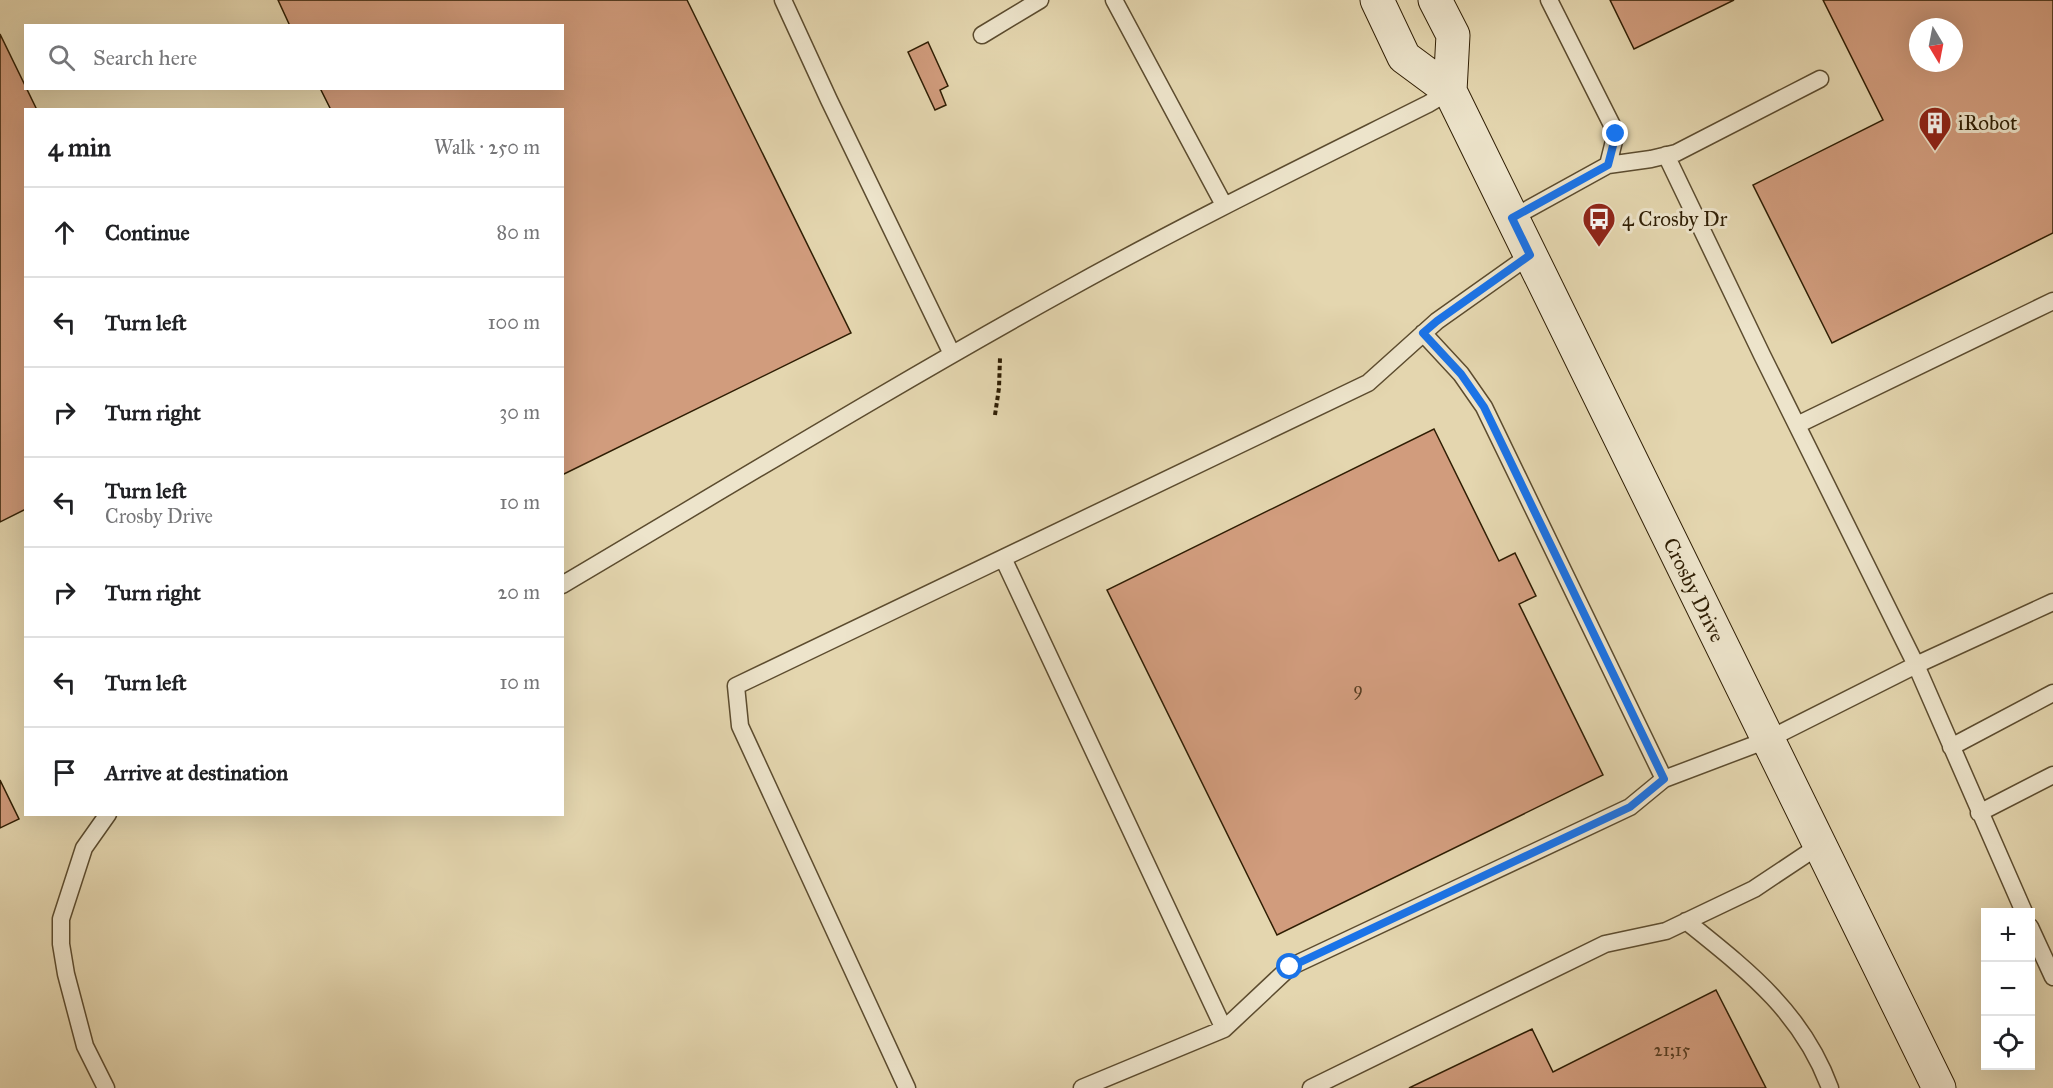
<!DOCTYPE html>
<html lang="en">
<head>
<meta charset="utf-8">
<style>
	body { margin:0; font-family:"IM FELL Great Primer",serif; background:#f6f6f6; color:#202124 }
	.controls { position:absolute; right:18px; bottom:18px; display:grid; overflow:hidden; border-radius:0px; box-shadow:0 6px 24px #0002 }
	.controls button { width:54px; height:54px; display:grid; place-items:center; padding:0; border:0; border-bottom:2px solid #e0e0e0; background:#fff; color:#202124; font:30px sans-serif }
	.compass { position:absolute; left:1909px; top:18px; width:54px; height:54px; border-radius:50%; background:#fff; box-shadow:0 6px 24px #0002; rotate:170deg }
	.stop { position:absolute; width:18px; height:18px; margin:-14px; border:4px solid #1a73e8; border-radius:50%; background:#fff }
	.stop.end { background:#1a73e8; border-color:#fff; box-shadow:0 2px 6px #0008 }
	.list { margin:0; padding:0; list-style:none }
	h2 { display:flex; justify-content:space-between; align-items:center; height:78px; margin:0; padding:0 24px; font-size:26px }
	h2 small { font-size:20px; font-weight:400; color:#757577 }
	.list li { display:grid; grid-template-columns:39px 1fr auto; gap:18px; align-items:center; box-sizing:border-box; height:90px; padding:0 24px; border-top:2px solid #e0e0e0 }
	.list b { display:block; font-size:22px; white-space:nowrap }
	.list p { margin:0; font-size:20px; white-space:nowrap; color:#757577 }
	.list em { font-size:20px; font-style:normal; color:#757577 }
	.icon { flex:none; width:33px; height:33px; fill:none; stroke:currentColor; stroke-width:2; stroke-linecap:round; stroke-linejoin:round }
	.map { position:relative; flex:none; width:2053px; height:1088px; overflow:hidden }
	.search { position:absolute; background:#fff; box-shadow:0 6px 24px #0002; left:24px; top:24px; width:540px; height:66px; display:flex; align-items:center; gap:15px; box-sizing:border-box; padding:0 21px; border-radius:0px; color:#757577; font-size:22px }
	.panel { position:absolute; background:#fff; box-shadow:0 6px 24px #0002; left:24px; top:108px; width:540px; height:708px; border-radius:0px }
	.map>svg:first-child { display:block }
	.building { fill:#d19c7d; stroke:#2f1e04; stroke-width:1.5; fill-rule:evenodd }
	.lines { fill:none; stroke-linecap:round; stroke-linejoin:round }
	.lane-casing { stroke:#5c4c2f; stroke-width:19 }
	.secondary-casing { stroke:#2f1e04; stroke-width:35 }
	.path { stroke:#2f1e04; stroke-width:4; stroke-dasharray:4.5 3; stroke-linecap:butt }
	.lane { stroke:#ede4cb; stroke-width:16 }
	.secondary { stroke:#ede4cb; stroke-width:33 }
	.route { stroke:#1a73e8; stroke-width:8 }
	.labels { text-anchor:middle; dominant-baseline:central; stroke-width:6; stroke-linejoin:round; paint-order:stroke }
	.number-label { font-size:18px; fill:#583e22 }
	.poi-label { font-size:21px; fill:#2f1e04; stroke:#ede4cb; text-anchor:start }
	.street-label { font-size:21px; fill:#2f1e04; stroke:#ede4cb }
</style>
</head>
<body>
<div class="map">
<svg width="2053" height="1088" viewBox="0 0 2053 1088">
	<rect width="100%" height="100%" fill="#e4d6af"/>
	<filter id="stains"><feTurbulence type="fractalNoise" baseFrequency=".00333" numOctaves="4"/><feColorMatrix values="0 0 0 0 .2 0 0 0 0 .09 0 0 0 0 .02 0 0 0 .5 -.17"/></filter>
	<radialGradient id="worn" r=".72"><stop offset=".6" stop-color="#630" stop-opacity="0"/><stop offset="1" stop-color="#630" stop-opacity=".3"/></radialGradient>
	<!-- building -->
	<path class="building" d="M278 0H687L851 333 562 475V110H331L320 88H562V26H290Z
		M1610 0H1734L1634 49Z
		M1823 0H2053V233L1832 343 1753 185 1883 120ZM1918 27H1954V63H1918Z
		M0 34 37 110H26V509L0 522Z
		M928 42 948 86 940 90 946 105 935 110 908 52Z
		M1434 429 1499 561 1515 553 1536 596 1519 604 1603 775 1277 935 1107 590Z
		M0 780 19 819 0 828Z
		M1716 990 1766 1088H1409L1532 1029 1553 1072Z"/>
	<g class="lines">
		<!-- lane casing -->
		<g class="lane-casing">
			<path id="lane" d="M783 0 829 100 952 354
				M1114 0 1224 205
				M982 35 1040 0
				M1666 155 1762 355 1916 665 2024 912
				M1608 165 1651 159 1676 153 1820 79
				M1512 218 1608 165 1616 133 1549 0
				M1423 333 1461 374 1484 407 1664 779
				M1797 425 2053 301
				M1003 558 1224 1029
				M562 585C731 485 898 383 1070 288 1187 223 1308 164 1428 104L1450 91
				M1951 747 2053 693
				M1979 813 2053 775
				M1686 921C1747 970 1802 1012 1830 1088
				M2030 927 2053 977
				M106 1088 85 1046 66 974 61 944V919L84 848 108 814
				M907 1088 740 726 736 686 1368 383 1437 321 1530 255
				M1082 1088 1224 1029 1290 967 1630 807 1664 779 1767 740 1916 665 2053 602
				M1311 1088 1605 944 1666 931 1754 889 1820 845"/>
		</g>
		<!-- secondary casing -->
		<g class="secondary-casing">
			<path id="secondary" d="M1377 0 1404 57 1450 91 1939 1088
				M1435 0 1453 35 1450 91"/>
		</g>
		<!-- path -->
		<path class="path" d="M995 415 999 388 1000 358"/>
		<!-- lane -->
		<use href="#lane" class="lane"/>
		<!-- secondary -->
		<use href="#secondary" class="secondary"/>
	</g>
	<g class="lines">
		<!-- route -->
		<path class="route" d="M1290 967 1630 807 1664 779 1484 407 1461 374 1423 333 1437 321 1530 255 1512 218 1608 165 1616 134"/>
	</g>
	<!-- icons -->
	<defs>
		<g id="building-pin" transform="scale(1.725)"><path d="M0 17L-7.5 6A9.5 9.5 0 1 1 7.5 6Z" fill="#8f2418" stroke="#ede4cb"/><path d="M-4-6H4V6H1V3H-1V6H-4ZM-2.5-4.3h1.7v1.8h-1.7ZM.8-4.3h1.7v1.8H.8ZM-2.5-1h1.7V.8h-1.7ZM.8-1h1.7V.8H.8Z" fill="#fff"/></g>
		<g id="bus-pin" transform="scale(1.725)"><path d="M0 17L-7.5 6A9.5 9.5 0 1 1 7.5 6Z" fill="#8f2418" stroke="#ede4cb"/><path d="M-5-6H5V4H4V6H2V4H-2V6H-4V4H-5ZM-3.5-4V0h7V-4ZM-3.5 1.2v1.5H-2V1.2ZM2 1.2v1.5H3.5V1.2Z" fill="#fff"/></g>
	</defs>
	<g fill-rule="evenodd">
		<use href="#building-pin" x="1935" y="123"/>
		<use href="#bus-pin" x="1599" y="219"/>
	</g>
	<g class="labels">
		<!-- number labels -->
		<g class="number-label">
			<text x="1358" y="689">9</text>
			<text x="1672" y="1050">21;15</text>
		</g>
		<!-- poi labels -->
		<g class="poi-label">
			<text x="1958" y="123">iRobot</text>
			<text x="1622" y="219">4 Crosby Dr</text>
		</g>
		<!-- street labels -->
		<g class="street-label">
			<text transform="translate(1694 590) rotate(64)">Crosby Drive</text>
		</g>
	</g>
	<rect width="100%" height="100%" filter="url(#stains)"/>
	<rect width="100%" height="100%" fill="url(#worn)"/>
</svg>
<div class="controls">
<button>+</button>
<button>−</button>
<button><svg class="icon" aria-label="locate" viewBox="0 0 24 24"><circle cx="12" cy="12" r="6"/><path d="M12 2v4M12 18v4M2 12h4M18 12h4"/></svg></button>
</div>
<svg class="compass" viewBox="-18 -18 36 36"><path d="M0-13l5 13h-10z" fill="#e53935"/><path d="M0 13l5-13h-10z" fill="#757577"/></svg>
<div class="stop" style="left:1290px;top:967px"></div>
<div class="stop end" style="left:1616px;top:134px"></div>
<div class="search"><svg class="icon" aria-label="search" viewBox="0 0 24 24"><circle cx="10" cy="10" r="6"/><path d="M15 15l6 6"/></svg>Search here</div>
<section class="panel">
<h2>4 min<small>Walk · 250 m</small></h2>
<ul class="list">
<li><svg class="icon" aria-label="ahead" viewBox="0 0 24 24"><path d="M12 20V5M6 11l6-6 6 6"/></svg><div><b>Continue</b></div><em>80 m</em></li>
<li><svg class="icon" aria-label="left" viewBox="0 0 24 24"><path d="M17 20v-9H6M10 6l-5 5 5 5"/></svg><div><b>Turn left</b></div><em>100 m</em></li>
<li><svg class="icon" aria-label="right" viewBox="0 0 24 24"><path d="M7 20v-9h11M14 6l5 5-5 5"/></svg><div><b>Turn right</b></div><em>30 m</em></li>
<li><svg class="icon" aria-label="left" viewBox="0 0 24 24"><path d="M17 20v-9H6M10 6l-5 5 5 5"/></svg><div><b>Turn left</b><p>Crosby Drive</p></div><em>10 m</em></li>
<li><svg class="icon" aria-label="right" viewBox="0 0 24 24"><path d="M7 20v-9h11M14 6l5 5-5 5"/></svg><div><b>Turn right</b></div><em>20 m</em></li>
<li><svg class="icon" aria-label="left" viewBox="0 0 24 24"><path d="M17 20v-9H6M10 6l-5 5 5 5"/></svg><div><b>Turn left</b></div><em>10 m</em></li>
<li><svg class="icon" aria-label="arrive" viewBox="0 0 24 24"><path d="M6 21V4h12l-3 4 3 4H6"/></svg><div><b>Arrive at destination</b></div></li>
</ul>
</section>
</div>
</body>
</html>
